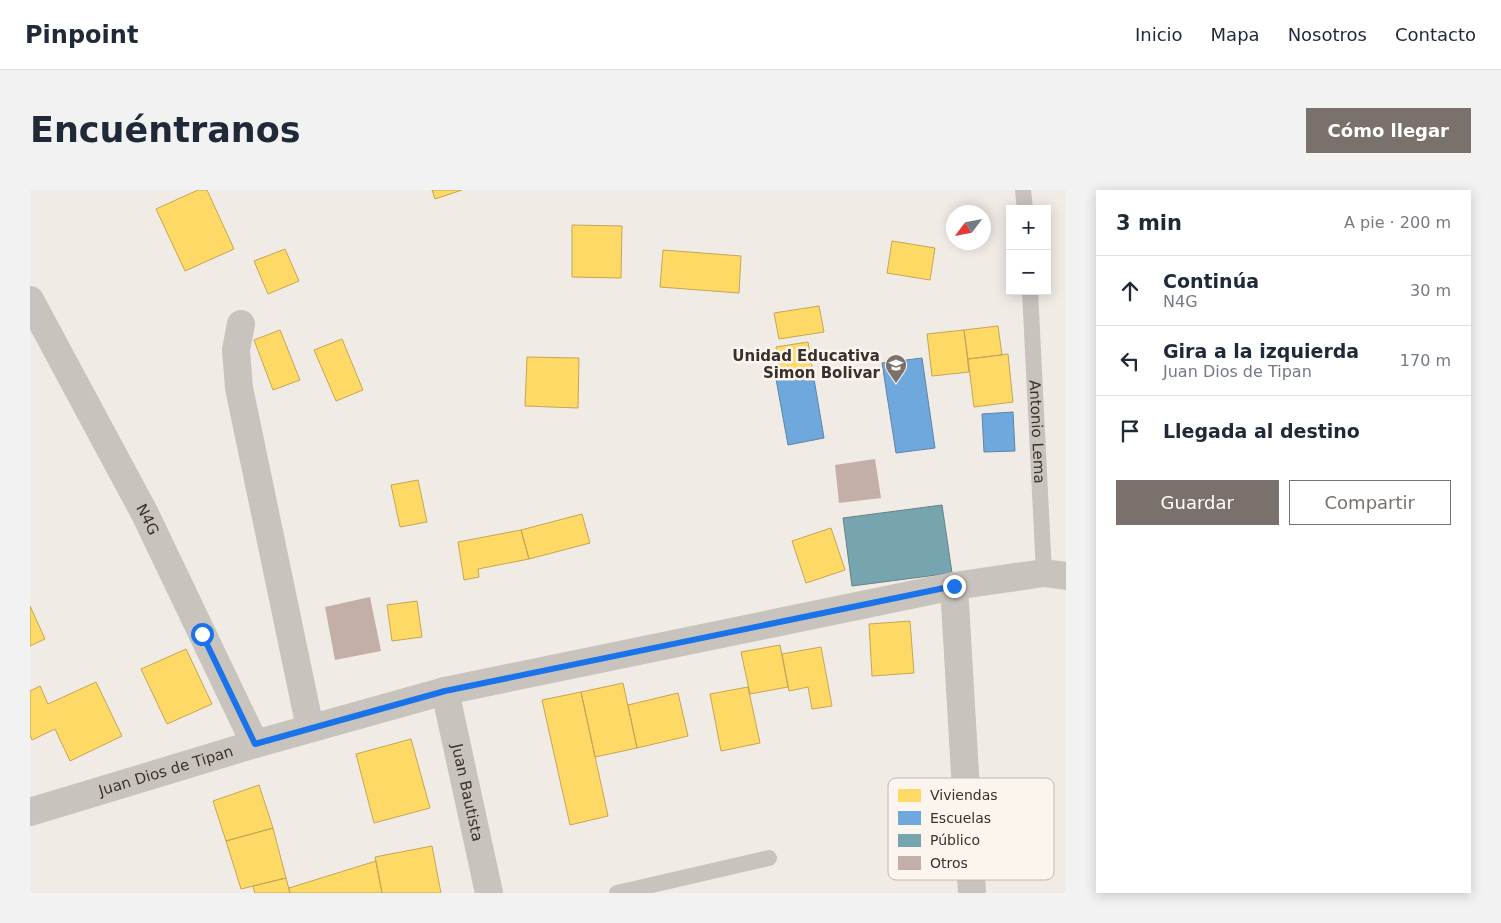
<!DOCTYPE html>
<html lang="es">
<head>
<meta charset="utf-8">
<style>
	body { margin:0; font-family:"DejaVu Sans",sans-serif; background:#f2f2f3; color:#1f2937 }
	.controls { position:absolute; right:15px; top:15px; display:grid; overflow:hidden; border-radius:0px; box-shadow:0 2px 12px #0003 }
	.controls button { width:45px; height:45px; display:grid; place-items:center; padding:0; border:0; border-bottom:1px solid #e0e1e3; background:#fff; color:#1f2937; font:25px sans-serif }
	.compass { position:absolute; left:916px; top:15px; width:45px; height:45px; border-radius:50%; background:#fff; box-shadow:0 2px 12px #0003; rotate:238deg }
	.stop { position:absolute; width:15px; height:15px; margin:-11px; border:4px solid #1a73e8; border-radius:50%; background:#fff }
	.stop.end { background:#1a73e8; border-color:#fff; box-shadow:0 1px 5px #0008 }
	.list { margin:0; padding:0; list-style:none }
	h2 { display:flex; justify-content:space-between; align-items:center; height:65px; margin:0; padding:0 20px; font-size:21px }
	h2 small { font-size:16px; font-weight:400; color:#747a83 }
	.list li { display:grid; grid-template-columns:32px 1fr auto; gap:15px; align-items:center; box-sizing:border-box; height:70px; padding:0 20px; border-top:1px solid #e0e1e3 }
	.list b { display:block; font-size:19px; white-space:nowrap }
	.list p { margin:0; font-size:16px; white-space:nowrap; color:#747a83 }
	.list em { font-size:16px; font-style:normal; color:#747a83 }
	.actions { display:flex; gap:10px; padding:15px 20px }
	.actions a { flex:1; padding:11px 0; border:1px solid #7a716c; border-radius:0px; text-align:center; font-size:18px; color:#7a716c }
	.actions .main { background:#7a716c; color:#fff }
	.icon { flex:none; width:28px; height:28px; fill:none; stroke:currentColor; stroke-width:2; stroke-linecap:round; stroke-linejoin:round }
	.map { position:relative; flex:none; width:1036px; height:703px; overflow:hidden; border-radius:0px }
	header { display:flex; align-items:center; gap:30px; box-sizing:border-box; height:70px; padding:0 25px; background:#fff; border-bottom:1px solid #e0e1e3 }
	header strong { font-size:24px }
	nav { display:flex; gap:28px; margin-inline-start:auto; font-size:18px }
	.intro { display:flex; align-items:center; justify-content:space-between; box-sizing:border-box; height:120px; padding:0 30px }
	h1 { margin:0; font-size:35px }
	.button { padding:12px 22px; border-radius:0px; background:#7a716c; color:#fff; font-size:18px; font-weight:700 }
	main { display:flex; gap:30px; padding:0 30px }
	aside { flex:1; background:#fff; border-radius:0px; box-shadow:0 2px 12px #0003 }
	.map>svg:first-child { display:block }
	.homes { fill:#ffd966; stroke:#c4a654 }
	.schools { fill:#6fa8dc; stroke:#5f84a7 }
	.public { fill:#76a5af; stroke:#648287 }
	.building { fill:#c3afa7 }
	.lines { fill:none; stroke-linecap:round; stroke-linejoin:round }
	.service { stroke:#c9c3be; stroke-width:16 }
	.minor { stroke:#c9c3be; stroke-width:28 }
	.route { stroke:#1a73e8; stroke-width:6 }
	.labels { text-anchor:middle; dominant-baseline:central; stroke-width:5; stroke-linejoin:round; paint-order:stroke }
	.poi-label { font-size:15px; font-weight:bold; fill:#3b302b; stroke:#fbf5ee; text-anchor:end }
	.street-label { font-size:15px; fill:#3b302b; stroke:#fbf5ee }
	.key { fill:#fbf5ee; stroke:#c1bab4; stroke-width:1 }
	.key-label { font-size:14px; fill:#3b302b }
</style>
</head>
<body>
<header>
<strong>Pinpoint</strong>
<nav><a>Inicio</a><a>Mapa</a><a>Nosotros</a><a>Contacto</a></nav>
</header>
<div class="intro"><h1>Encuéntranos</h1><a class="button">Cómo llegar</a></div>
<main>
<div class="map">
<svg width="1036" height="703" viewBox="0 0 1036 703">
	<rect width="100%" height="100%" fill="#f0ebe5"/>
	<!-- homes -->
	<path class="homes" d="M168 0H177L204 59 155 81 126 19Z
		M402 0H432L405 9Z
		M542 35 592 36 591 88 542 87Z
		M862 51 905 58 900 90 857 83Z
		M255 59 269 91 238 104 224 71Z
		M633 60 711 66 709 103 630 97Z
		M789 116 794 142 749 149 744 123Z
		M968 136 972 165 938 169 934 140Z
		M250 140 270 190 243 200 224 150Z
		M934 140 939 182 902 186 897 144Z
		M312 149 333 200 306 211 284 160Z
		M778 152 783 183 751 189 746 157Z
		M978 164 983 212 944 217 938 169Z
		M497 167 549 168 548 218 495 216Z
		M388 290 397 332 370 337 361 295Z
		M552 324 560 353 499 369 491 340Z
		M801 338 815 380 776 393 762 351Z
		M491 340 499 369 448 379 449 387 434 390 428 352Z
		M387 411 392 447 362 451 357 415Z
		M0 416 15 449 0 456Z
		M880 431 884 483 842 486 839 434Z
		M750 455 758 497 720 504 711 462Z
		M791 457 802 516 782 519 778 497 759 501 752 464Z
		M156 459 182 514 137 534 111 479Z
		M66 492 92 546 40 571 25 539 2 550 0 545V501L10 496 18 514Z
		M593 493 607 558 565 567 551 502Z
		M718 497 730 553 691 561 680 504Z
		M551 502 578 626 540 635 512 510Z
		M648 503 658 546 607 558 598 515Z
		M381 549 400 618 344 633 326 564Z
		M229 595 243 638 196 651 183 611Z
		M243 638 256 688 211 699 196 651Z
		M402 656 411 703H352L345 667Z
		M346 671 352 703H260L259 698Z
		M256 688 260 703H225L223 696Z"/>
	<!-- schools -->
	<path class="schools" d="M892 168 905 258 866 263 852 173Z
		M783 183 794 248 758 255 746 189Z
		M983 222 985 261 954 262 952 224Z"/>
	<!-- public -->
	<path class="public" d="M912 315 922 383 822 396 813 328Z"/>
	<!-- building -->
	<path class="building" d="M845 269 851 308 809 313 805 275Z
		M340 407 351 461 305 470 295 417Z"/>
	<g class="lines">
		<!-- service -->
		<g class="service">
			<path d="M993 0 995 19"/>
			<path id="s1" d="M1000 101 1014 383"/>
			<path d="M587 703 739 668"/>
		</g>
		<!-- minor -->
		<g class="minor">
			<path id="s2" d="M0 110 115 324 225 554"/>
			<path d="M211 134 206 160 209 198 280 538"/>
			<path d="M924 396 942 703"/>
			<path id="s3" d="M415 501 459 703"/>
			<path id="s4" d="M0 622 225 554 415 501 924 396 1014 383 1036 386"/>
		</g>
	</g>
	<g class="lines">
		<!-- route -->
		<path class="route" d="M172 444 225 554 415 501 924 396"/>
	</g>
	<!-- icons -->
	<defs>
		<g id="school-pin" transform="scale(1.125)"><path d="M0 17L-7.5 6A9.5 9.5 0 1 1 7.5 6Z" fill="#7a716c" stroke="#fbf5ee"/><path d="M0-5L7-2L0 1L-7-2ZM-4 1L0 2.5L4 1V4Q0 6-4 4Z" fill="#fff"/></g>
	</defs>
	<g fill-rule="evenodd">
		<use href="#school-pin" x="866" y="175"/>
	</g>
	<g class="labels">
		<!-- poi labels -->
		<g class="poi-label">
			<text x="850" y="166">Unidad Educativa<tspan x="850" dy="17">Simon Bolivar</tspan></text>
		</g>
		<!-- street labels -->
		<g class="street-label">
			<text stroke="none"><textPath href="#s1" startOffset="141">Antonio Lema</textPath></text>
			<text stroke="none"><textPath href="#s2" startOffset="249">N4G</textPath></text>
			<text stroke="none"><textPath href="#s4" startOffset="142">Juan Dios de Tipan</textPath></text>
			<text stroke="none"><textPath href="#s3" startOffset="104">Juan Bautista</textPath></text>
		</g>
	</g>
	<!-- legend -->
	<rect x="858" y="588" width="166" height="102" rx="8" class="key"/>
	<rect x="868" y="599" width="23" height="13" fill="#ffd966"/>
	<rect x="868" y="621" width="23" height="14" fill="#6fa8dc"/>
	<rect x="868" y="644" width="23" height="13" fill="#76a5af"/>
	<rect x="868" y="666" width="23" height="14" fill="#c3afa7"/>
	<g class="key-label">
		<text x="900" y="610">Viviendas</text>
		<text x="900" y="633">Escuelas</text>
		<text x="900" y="655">Público</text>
		<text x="900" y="678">Otros</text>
	</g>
</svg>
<div class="controls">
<button>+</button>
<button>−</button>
</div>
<svg class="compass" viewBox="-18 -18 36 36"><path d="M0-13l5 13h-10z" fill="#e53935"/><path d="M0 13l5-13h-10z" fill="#747a83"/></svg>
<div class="stop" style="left:172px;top:444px"></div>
<div class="stop end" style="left:924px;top:396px"></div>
</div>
<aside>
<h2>3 min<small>A pie · 200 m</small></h2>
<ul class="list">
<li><svg class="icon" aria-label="ahead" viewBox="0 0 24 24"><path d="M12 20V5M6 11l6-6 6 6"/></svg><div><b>Continúa</b><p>N4G</p></div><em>30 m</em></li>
<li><svg class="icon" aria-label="left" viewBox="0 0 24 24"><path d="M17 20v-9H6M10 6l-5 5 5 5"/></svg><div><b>Gira a la izquierda</b><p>Juan Dios de Tipan</p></div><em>170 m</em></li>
<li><svg class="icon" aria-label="arrive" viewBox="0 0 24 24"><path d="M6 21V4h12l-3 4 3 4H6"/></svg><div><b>Llegada al destino</b></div></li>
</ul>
<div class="actions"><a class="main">Guardar</a><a>Compartir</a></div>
</aside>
</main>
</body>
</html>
